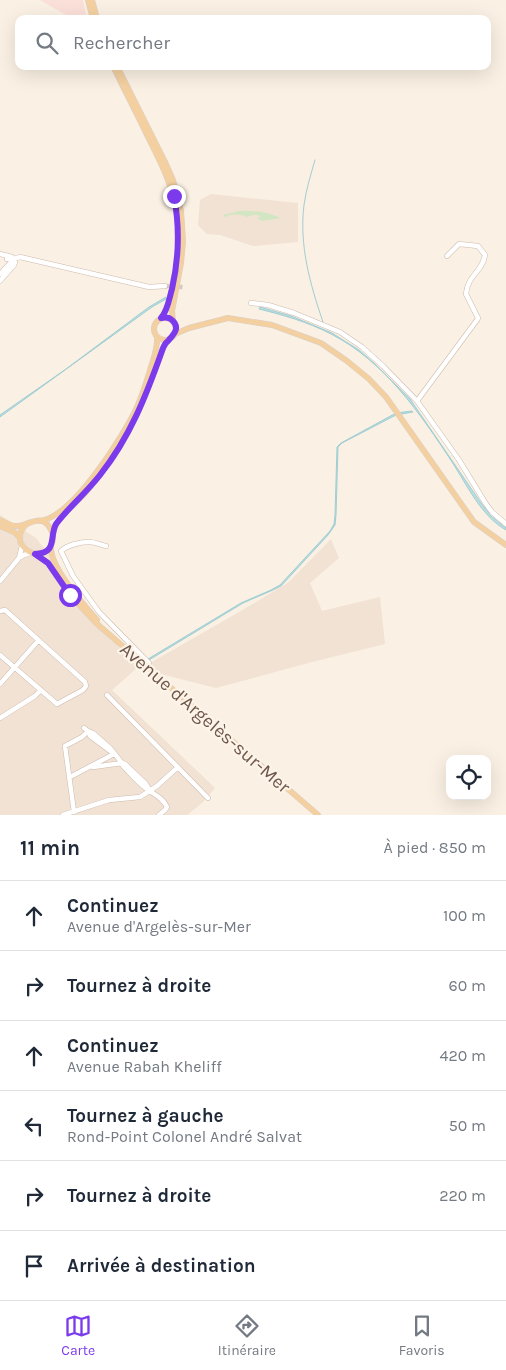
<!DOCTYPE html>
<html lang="fr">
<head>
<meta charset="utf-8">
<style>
	body { margin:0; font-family:Karla,sans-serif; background:#f6f6f7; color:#1f2937 }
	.controls { position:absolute; right:15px; bottom:15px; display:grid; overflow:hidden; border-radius:10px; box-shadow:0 5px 20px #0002 }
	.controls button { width:45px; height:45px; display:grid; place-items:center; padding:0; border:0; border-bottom:1px solid #e0e1e3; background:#fff; color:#1f2937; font:25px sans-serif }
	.stop { position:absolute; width:15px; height:15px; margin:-11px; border:4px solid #7c3aed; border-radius:50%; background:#fff }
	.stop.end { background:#7c3aed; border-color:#fff; box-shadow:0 1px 5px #0008 }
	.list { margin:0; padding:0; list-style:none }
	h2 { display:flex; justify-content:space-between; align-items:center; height:65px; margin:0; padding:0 20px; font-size:21px }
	h2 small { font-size:16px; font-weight:400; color:#747a83 }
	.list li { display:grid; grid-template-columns:32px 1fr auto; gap:15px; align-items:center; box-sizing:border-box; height:70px; padding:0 20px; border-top:1px solid #e0e1e3 }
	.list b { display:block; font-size:19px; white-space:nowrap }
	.list p { margin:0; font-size:16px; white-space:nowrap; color:#747a83 }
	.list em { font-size:16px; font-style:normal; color:#747a83 }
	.icon { flex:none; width:28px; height:28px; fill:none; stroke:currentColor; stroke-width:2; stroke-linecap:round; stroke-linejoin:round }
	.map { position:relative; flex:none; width:506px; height:815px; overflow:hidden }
	.search { position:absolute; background:#fff; box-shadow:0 5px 20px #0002; left:15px; right:15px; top:15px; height:55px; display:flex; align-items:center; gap:12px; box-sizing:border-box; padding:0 18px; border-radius:10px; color:#747a83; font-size:19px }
	.sheet { height:485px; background:#fff }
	nav { display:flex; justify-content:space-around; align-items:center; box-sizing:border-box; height:70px; border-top:1px solid #e0e1e3; background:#fff; font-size:14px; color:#747a83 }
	nav a { display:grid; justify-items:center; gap:2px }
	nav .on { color:#7c3aed }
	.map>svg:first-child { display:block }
	.residential { fill:#f1e2d3 }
	.commercial { fill:#fae0d8 }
	.green { fill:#d3e6c3 }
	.water { fill:#badee2; stroke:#a1ced3 }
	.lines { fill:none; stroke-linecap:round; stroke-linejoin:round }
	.stream { stroke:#a1ced3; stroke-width:1 }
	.minor-tunnel { stroke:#d8cabd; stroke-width:4.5; stroke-dasharray:4.5 2; stroke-linecap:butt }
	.minor-casing { stroke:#cdbaae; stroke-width:5.5 }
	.major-casing { stroke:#d7d0cd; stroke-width:6 }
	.minor { stroke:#fff; stroke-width:4.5 }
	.major { stroke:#f4d0a1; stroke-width:5 }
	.route { stroke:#7c3aed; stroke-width:6 }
	.labels { text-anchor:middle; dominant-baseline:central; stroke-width:4.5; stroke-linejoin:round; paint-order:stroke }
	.street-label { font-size:19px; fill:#70574b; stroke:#fdf4e9 }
</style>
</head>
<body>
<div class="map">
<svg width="506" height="815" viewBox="0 0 506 815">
	<rect width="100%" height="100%" fill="#faf0e3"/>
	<!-- residential -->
	<path class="residential" d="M211 194 298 203V242L253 246 220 235 207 234 198 225 200 200Z
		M0 515 36 538 128 659 152 662 246 608 289 582 331 539 339 558 310 583 322 611 380 597 385 644 312 662 216 688 137 668 112 690 215 788 202 803 187 815H0Z"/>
	<!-- commercial -->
	<path class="commercial" d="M40 0H83L87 19H73Z"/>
	<!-- green -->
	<path class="green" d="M239 211C254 210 267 212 281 218L263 221 257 219 260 217 258 215H253L247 217C240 214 234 214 227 216L226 218 223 215Z"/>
	<!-- water -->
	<path class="water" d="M166 297V299L152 307 0 417V415L66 369 149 307Z
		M260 307 291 316 332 333 359 350 375 364 410 399 481 503 491 516 506 528V530C481 516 467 485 452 462 420 413 384 361 331 334 308 322 283 315 259 309Z
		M412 411 413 412 396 415 342 443 338 447 336 515 335 525 328 535 281 586 273 590 243 603 149 660H142L148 659 241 603 271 590 280 585 330 531 334 524 335 515 337 447 341 443 396 413Z"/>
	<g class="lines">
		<!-- stream -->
		<path class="stream" d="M315 160C311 174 306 190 304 205 299 245 310 284 323 322"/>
		<!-- minor-tunnel -->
		<path class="minor-tunnel" d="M165 286 183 287"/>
		<!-- minor casing -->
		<g class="minor-casing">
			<path id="minor" d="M0 254 12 257 13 258
				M7 259H14L20 257 149 287 165 286
				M0 274 14 259
				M0 281 14 265 15 262 14 259
				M251 303 268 305 294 313 340 332 362 347 383 366 417 401 459 460 486 504 492 512 506 524
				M417 401 477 320 478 318 466 294C467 276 483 271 485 255L478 246 459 244 447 256
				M22 546 19 558 24 555 30 553
				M106 546C101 545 95 542 89 542 81 542 67 545 61 551L73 576 99 612 145 659 149 663
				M0 581 19 558
				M0 611 5 610 85 682 86 686 83 690 57 704 0 655
				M0 684 38 641
				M107 695 208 798
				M0 718 35 696 41 690
				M84 728 88 731 93 733 110 748 122 763 125 764 146 784 150 791
				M88 731 90 736 113 753
				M122 763 123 766C130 773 136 780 143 786 151 793 163 797 167 807L165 810 159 815
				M93 767 122 763
				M70 777 89 767 114 754
				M74 812 65 746 82 737 88 731
				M63 815 109 800 140 797 157 786 178 767"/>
		</g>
		<!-- major casing -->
		<g class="major-casing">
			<path id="major" d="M88 0 93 19
				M92 0 97 19
				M113 66C124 89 136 112 147 135 159 159 172 183 176 210 181 233 179 259 173 282 171 294 169 309 161 318
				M117 66 165 162 173 180 181 211 183 242 181 263 172 311 173 321
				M154 329a11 11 0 1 1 22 0a11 11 0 1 1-22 0Z
				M175 334 189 328 228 318 272 325 321 343 347 361 369 379 386 397 474 522 506 545
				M0 520C6 523 12 527 18 526 30 525 41 513 50 528 53 533 54 538 52 543 42 569 3 543 28 523
				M40 521C73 517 124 435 137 407 143 394 147 380 151 367 154 357 158 347 157 337
				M0 526 14 532 20 538
				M53 533C55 519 76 503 86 492 96 480 105 468 114 456 128 434 139 412 148 388 154 372 158 352 169 339
				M51 546C49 566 83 604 97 620
				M35 554 48 563 70 595 96 623 318 815"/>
		</g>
		<!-- minor -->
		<use href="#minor" class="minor"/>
		<!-- major -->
		<use href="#major" class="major"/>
	</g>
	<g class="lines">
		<!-- route -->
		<path class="route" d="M70 595 48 563 35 554C58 553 49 537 56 524 69 507 86 493 100 475 130 437 146 396 162 351 163 348 165 343 168 341 173 335 181 328 172 320 169 317 165 317 161 318 168 310 169 299 172 289 179 258 180 228 174 196"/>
	</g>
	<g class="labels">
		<!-- street labels -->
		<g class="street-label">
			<text transform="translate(205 718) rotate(41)">Avenue d'Argelès-sur-Mer</text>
		</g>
	</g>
</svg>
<div class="controls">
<button><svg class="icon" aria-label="locate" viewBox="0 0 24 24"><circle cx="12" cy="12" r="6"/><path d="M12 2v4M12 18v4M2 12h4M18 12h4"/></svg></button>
</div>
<div class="stop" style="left:70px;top:595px"></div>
<div class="stop end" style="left:174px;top:196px"></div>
<div class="search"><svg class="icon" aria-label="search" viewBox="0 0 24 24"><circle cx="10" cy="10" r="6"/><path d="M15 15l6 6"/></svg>Rechercher</div>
</div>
<section class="sheet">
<h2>11 min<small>À pied · 850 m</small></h2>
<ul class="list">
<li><svg class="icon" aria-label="ahead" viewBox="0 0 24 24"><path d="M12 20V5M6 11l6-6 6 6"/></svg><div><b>Continuez</b><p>Avenue d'Argelès-sur-Mer</p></div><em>100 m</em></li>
<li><svg class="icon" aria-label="right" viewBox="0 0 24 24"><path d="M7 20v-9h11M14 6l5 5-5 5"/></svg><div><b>Tournez à droite</b></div><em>60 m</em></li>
<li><svg class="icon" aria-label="ahead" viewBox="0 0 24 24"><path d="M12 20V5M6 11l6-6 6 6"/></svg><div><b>Continuez</b><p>Avenue Rabah Kheliff</p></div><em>420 m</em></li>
<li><svg class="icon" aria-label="left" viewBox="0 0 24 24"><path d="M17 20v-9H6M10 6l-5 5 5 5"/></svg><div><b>Tournez à gauche</b><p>Rond-Point Colonel André Salvat</p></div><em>50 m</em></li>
<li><svg class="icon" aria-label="right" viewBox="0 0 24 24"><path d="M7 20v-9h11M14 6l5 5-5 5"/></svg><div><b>Tournez à droite</b></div><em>220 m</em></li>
<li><svg class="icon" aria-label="arrive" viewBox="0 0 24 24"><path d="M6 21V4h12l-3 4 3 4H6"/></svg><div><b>Arrivée à destination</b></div></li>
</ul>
</section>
<nav>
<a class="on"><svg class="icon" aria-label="map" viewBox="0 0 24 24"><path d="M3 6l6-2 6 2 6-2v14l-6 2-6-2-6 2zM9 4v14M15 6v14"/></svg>Carte</a>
<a><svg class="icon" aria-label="directions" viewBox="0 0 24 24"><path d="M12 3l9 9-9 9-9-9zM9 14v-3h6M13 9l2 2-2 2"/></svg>Itinéraire</a>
<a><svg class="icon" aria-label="saved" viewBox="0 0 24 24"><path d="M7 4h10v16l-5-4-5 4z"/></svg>Favoris</a>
</nav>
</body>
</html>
